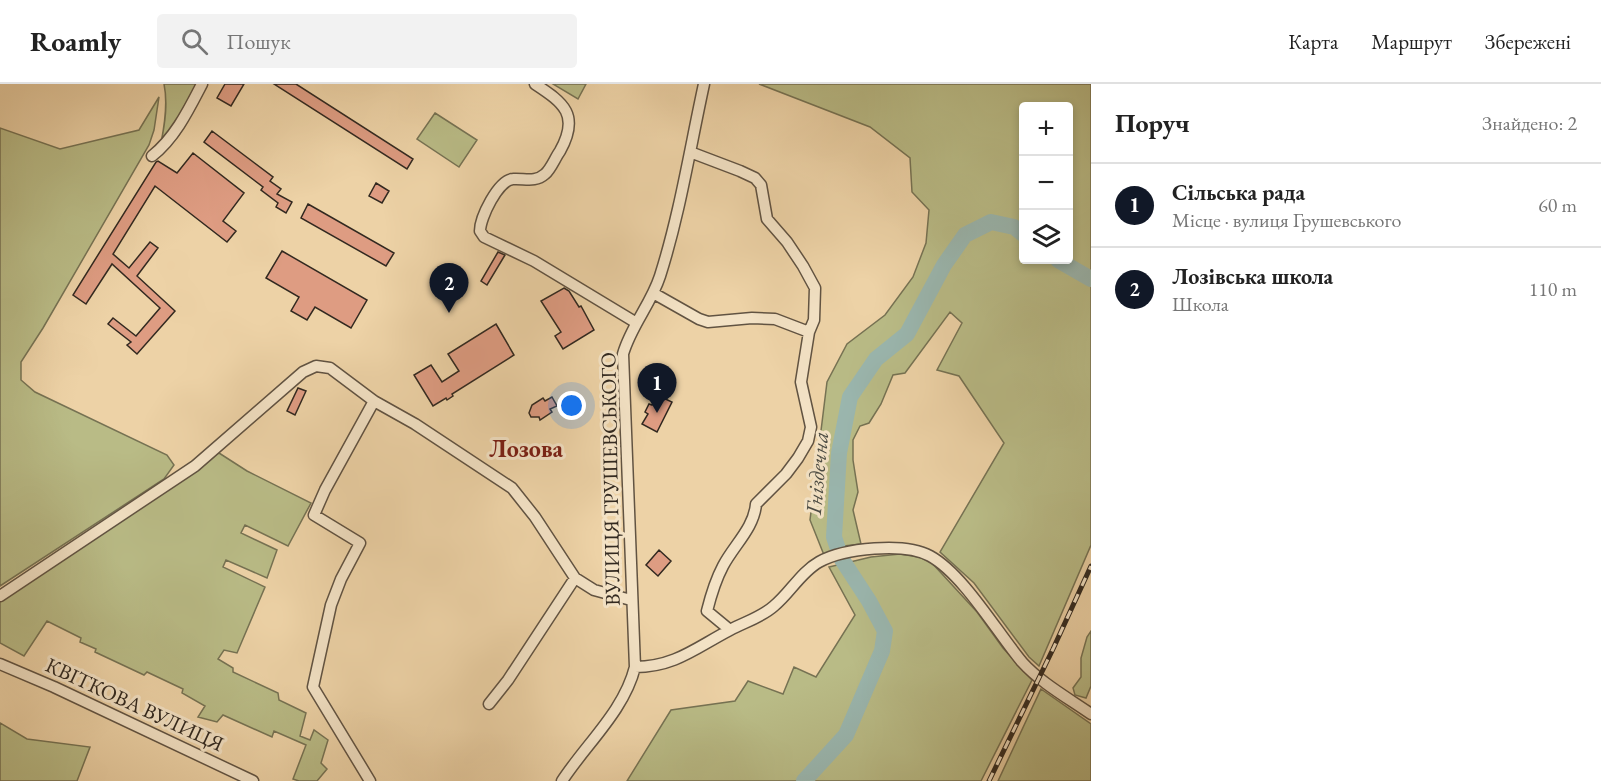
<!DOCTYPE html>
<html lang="uk">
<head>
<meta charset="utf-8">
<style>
	body { margin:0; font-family:"EB Garamond",serif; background:#f2f2f2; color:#222 }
	.controls { position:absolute; right:18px; top:18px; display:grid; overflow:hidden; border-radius:6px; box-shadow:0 3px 9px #0003 }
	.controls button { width:54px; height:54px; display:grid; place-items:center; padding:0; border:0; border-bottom:2px solid #e0e0e0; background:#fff; color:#222; font:30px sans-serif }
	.you { position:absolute; left:572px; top:322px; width:21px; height:21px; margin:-15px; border:4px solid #fff; border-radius:50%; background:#1a73e8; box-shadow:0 0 0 9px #1a73e833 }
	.badge { display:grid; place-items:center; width:39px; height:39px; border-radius:50%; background:#111827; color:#fff; font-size:20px; font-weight:700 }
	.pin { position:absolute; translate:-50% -50px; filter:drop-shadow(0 2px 3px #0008) }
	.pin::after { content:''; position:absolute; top:32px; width:21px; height:18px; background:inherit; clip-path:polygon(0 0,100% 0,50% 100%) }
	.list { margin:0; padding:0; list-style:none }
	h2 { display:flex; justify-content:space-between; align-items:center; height:78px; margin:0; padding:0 24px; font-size:26px }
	h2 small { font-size:20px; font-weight:400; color:#767676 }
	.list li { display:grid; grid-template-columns:39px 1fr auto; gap:18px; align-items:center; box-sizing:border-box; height:84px; padding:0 24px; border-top:2px solid #e0e0e0 }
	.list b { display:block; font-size:22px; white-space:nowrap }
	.list p { margin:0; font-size:20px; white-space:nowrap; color:#767676 }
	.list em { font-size:20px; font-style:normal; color:#767676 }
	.icon { flex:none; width:33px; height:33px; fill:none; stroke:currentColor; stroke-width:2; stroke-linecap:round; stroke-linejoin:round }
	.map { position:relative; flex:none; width:1091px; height:697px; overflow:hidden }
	header { display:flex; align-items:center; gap:36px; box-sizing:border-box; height:84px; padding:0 30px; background:#fff; border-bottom:2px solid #e0e0e0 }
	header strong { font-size:28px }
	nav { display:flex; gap:33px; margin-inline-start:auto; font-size:21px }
	.search { width:420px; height:54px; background:#f2f2f2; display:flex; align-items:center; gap:15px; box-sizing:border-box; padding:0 21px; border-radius:6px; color:#767676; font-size:22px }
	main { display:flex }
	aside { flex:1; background:#fff }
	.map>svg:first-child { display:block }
	.green { fill:#b9bb86; stroke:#767253; stroke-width:1.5; fill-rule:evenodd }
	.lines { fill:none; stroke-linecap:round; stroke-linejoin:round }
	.river { stroke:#9ab6ae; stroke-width:16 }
	.building { fill:#de9c82; stroke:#322920; stroke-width:1.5 }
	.minor-casing { stroke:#615342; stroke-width:13 }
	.minor { stroke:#f3e2c5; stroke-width:10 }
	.rail-casing { stroke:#322920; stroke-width:5 }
	.rail { stroke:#f3e2c5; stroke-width:3; stroke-dasharray:9; stroke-linecap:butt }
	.labels { text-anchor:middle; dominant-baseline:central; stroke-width:6; stroke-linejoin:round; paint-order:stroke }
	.street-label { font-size:21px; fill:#322920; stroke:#f3e2c5 }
	.water-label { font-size:22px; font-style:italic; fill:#4c4c44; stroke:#f3e2c5 }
	.quarter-label { font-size:24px; font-weight:bold; fill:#7a1f14; stroke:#f3e2c5 }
</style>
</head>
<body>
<header>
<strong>Roamly</strong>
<div class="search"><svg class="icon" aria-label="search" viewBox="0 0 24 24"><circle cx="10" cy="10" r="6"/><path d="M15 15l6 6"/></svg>Пошук</div>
<nav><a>Карта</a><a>Маршрут</a><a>Збережені</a></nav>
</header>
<main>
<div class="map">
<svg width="1091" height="697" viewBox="0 0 1091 697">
	<rect width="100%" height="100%" fill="#edd2a6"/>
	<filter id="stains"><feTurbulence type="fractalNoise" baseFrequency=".00333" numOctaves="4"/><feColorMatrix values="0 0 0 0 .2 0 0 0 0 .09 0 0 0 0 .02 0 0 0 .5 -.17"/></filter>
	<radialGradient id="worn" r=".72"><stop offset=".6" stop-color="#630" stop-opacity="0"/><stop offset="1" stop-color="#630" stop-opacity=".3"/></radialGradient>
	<!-- green -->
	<path class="green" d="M164 0H207L179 51 161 59C165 39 168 19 164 0Z
		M553 0H586L578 15Z
		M759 0H1091V461L1039 582 1029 573 974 499 940 468 1004 359 959 292 937 286 962 239 950 228 905 289 893 291 881 320 869 339 860 342 853 356V376L858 408 853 426 861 460 844 462 824 471 810 436 827 298 847 260 885 231 913 193 926 159 929 126 912 108 910 74 870 43ZM1023 22H1068V176H1023Z
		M159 13 154 46 149 61 43 244 21 278V296L35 308 167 371 174 381 164 395 0 502V44L60 65 139 46Z
		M435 29 477 56 459 83 417 55Z
		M219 369 247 387 311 419 288 462 245 441 241 449 277 466 267 494 226 476 223 483 265 503 237 569 224 566 218 575 233 584V588L278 609 279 616 306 629 300 652 310 656 314 646 328 656 321 679 327 685 317 697H299L293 695 306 661 274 647 272 653 223 631 217 638 198 633 205 622 182 609 183 605 147 588 144 591 95 568 96 565 80 558 81 554 47 537 24 572 0 559V518Z
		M900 470 919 473 931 478 977 528 1003 564 1032 596 981 697H627L671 626 735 617 748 597 783 610 794 583 816 593 855 531 829 483 871 473Z
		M1091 547V602L1086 614 1075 611 1073 604 1081 593V574L1087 553Z
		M1041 605 1091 640V697H998Z
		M0 639 27 655 90 663 77 697H0Z"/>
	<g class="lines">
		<!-- river -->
		<path class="river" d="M1058 176 1091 195
			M804 697 846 651 882 567 885 547 869 517 841 474 834 453 839 369 850 313 876 275 907 250 944 181 965 151 991 138 1014 143 1023 150"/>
	</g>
	<!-- building -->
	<path class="building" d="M225 0H244L231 22 217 14Z
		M274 0H296L413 75 407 85Z
		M212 47 273 93 270 97 281 105 277 110 292 118 286 129 276 123 278 119 261 106 263 103 204 58Z
		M193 69 244 109 223 137 236 147 227 158 155 102 113 170 129 184 150 158 158 164 137 192 175 227 137 270 127 261 131 258 108 240 113 234 136 252 160 224 112 180 86 220 73 211 156 78 158 77 177 89Z
		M376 99 389 107 382 119 369 112Z
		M308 120 394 169 386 182 301 134Z
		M282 167 367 216 351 244 315 223 307 236 291 227 299 213 266 194Z
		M498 168 505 171 487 201 481 197Z
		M564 204 569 207 579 223 581 222 594 246 563 265 555 252 561 248 541 217Z
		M496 240 514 271 452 310 453 312 447 316 446 314 433 322 414 291 431 281 442 298 459 287 448 270Z
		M298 304 306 307 295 331 287 327Z
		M657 311 672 318 657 348 642 340 648 330 645 328 649 320 652 321Z
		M552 313 557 322 550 325 552 328 540 336 539 333H531L529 329 532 321 543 314 545 317Z
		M659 466 671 477 658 492 646 481Z"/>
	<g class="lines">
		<!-- minor casing -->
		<g class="minor-casing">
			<path id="minor" d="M535 0C564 19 580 31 560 67 555 74 551 85 545 90 535 99 524 94 513 95 498 96 480 134 480 147L484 153 534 177 635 238
				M690 68 740 87 755 94 761 101 767 135 787 158 803 182 815 204 814 236 809 248 801 298 811 343 808 357 798 374 786 390 756 420C754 444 734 461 723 482 715 497 711 511 707 527L730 546
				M152 72C175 54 189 25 202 0
				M653 209 699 235 708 238 752 234 775 235 809 248
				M0 512 195 382 303 288 316 282 330 284 374 317 415 340 512 404 535 433 575 494 594 506 631 516
				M0 580 54 603 253 697
				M635 583C675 583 697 563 730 546 745 538 762 533 774 522 790 509 801 488 819 478 844 464 905 458 930 472 963 490 997 548 1022 578 1041 599 1068 614 1091 630
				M489 620 508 596 575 494
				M370 697 313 603 331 521 341 495 360 459 314 431 325 406 374 317
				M562 697C586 660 624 627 635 583L623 270C631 242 651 220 660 192 680 129 690 64 704 0"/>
		</g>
		<!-- minor -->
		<use href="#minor" class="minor"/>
		<!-- rail casing -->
		<g class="rail-casing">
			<path id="rail" d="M989 697 1053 565 1091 482"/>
		</g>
		<!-- rail -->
		<use href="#rail" class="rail"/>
	</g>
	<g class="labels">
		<!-- street labels -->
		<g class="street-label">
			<text transform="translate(610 395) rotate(-91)">ВУЛИЦЯ ГРУШЕВСЬКОГО</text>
			<text transform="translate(135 620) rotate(25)">КВІТКОВА ВУЛИЦЯ</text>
		</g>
		<!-- water labels -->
		<g class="water-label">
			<text transform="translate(817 389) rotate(-85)">Гніздечна</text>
		</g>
		<!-- quarter labels -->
		<g class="quarter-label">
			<text x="526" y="364">Лозова</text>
		</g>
	</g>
	<rect width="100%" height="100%" filter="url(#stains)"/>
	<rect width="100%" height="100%" fill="url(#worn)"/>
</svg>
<div class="controls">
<button>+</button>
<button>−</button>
<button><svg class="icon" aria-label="layers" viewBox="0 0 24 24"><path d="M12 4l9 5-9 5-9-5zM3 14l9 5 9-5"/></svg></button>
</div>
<div class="you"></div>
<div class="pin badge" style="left:657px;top:329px">1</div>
<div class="pin badge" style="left:449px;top:229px">2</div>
</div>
<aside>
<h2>Поруч<small>Знайдено: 2</small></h2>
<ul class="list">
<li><span class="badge">1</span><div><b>Сільська рада</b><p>Місце · вулиця Грушевського</p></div><em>60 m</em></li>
<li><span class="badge">2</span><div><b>Лозівська школа</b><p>Школа</p></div><em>110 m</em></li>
</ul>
</aside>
</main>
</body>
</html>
